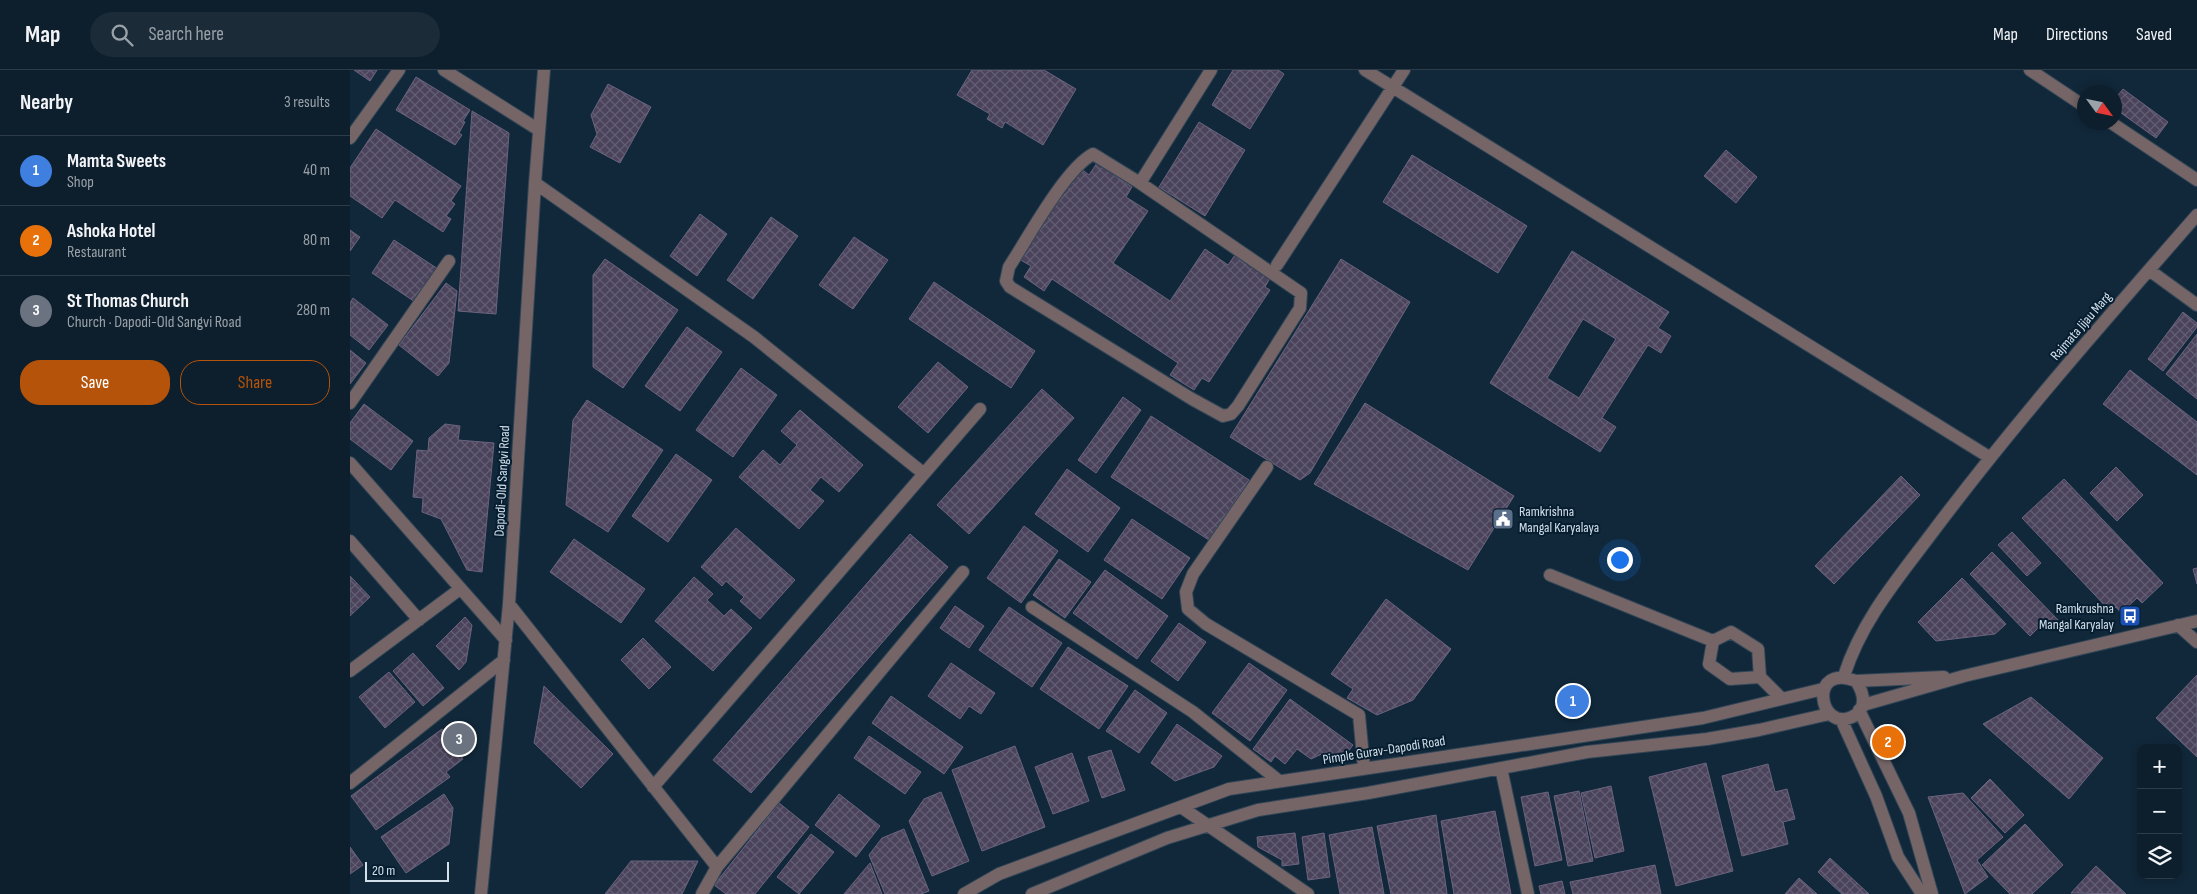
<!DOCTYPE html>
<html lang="en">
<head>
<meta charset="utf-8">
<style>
	body { margin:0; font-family:"Sofia Sans Condensed",sans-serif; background:#1b2b38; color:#f1f3f6 }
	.controls { position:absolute; right:15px; bottom:15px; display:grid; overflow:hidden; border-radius:10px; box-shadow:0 2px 8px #0003 }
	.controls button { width:45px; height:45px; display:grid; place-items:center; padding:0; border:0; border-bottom:1px solid #2d3c48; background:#0d1e2c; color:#f1f3f6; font:25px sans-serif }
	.compass { position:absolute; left:1727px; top:15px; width:45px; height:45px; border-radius:50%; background:#0d1e2c; box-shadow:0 2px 8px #0003; rotate:123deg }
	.scale { position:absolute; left:15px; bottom:12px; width:84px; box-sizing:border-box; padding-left:5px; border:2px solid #d2e0ec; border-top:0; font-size:14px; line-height:18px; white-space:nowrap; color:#d2e0ec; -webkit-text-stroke:4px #071e30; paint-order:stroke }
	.you { position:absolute; left:1269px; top:489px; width:18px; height:18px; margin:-12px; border:4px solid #fff; border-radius:50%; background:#1a73e8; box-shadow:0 0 0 8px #1a73e833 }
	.badge { display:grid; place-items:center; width:32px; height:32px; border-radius:50%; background:#b45309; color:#fff; font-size:16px; font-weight:700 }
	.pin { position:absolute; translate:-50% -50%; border:2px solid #fff; box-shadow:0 1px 5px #0006 }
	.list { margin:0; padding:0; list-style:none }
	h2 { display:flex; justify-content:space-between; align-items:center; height:65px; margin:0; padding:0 20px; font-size:21px }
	h2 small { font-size:16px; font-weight:400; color:#9aa2a9 }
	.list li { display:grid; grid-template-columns:32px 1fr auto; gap:15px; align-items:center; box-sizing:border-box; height:70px; padding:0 20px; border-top:1px solid #2d3c48 }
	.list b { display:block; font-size:19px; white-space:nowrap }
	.list p { margin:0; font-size:16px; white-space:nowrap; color:#9aa2a9 }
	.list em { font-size:16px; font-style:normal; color:#9aa2a9 }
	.actions { display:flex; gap:10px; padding:15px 20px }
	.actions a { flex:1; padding:11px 0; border:1px solid #b45309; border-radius:20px; text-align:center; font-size:18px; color:#b45309 }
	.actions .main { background:#b45309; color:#fff }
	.icon { flex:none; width:28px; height:28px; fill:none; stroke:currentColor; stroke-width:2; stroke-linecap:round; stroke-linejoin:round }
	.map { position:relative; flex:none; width:1847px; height:824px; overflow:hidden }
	header { display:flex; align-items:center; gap:30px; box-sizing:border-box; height:70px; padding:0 25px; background:#0d1e2c; border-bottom:1px solid #2d3c48 }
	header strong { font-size:24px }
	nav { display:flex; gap:28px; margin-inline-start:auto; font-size:18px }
	.search { width:350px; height:45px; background:#1b2b38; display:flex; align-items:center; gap:12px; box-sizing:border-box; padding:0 18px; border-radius:28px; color:#9aa2a9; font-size:19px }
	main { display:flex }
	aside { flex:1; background:#0d1e2c }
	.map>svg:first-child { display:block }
	.building { fill:url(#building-cross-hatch); stroke:#6b637f; fill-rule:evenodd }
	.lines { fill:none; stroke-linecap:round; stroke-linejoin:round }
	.minor-casing { stroke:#304556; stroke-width:14 }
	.minor { stroke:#756567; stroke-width:12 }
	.labels { text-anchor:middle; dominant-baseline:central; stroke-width:4; stroke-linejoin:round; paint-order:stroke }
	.street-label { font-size:14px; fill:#d2e0ec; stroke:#071e30 }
	.poi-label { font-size:14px; fill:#d2e0ec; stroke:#071e30; text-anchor:start }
</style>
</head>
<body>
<header>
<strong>Map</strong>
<div class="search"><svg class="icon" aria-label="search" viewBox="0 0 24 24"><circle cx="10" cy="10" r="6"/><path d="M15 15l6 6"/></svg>Search here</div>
<nav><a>Map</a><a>Directions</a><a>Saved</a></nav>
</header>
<main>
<aside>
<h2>Nearby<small>3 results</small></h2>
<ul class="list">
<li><span class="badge" style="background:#3f7fe0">1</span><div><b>Mamta Sweets</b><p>Shop</p></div><em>40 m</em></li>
<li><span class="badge" style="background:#e8710a">2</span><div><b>Ashoka Hotel</b><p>Restaurant</p></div><em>80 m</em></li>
<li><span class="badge" style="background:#6b7280">3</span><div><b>St Thomas Church</b><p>Church · Dapodi-Old Sangvi Road</p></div><em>280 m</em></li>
</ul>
<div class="actions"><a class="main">Save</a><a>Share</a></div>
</aside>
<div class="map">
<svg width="1847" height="824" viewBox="0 0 1847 824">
	<defs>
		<pattern id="building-cross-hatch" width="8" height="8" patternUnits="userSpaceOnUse" patternTransform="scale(1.25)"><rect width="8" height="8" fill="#4a435b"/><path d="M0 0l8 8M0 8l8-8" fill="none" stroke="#635e73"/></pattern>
	</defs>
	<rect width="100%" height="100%" fill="#11283a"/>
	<!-- building -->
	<path class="building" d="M4 0H27L20 11Z
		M622 0H694L726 19 693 75 655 52 652 58 637 49 640 44 607 25Z
		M883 0H928L934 4 900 59 862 35Z
		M66 7 120 40 113 51 115 52 109 63 112 65 105 75 46 40Z
		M258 14 301 37 270 93 240 77 247 64 241 45Z
		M1773 19 1818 52 1806 68 1764 38V30Z
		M122 41 159 63 146 244 108 241Z
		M849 52 895 80 855 146 809 117Z
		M26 59 111 116 101 131 105 134 96 146 101 149 93 162 45 130 32 148 0 126V98Z
		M1376 80 1407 107 1386 133 1354 106Z
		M1062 85 1177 156 1148 203 1033 132Z
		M747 93 782 117 776 127 798 141 763 193 820 231 855 179 878 195 885 185 920 208 915 217 920 220 859 312 852 308 844 320 820 305 828 293 702 209 694 221 674 207 681 196 669 189 730 98 739 105Z
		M350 144 377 164 347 206 320 186Z
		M421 147 448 166 403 229 377 210Z
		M0 160 10 167 0 181Z
		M504 167 538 190 503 239 469 215Z
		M44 170 88 199 65 232 22 203Z
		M1222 181 1319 242 1308 258 1321 266 1311 283 1298 275 1252 348 1266 357 1250 382 1140 313ZM1233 249 1266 269 1229 328 1197 308Z
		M255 189 328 240 273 318 243 297V205Z
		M991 189 1060 232 960 403 950 410 880 367Z
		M584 212 685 281 661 318 559 249Z
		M96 213 107 221 99 293 88 306 49 275Z
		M3 228 38 255 19 280 0 265V233Z
		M1833 242 1847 253V257L1813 301 1798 289Z
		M337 257 372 282 330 341 295 316Z
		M1847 264V329L1816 304Z
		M0 280 16 293 0 314Z
		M588 292 618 317 578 363 548 337Z
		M391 298 427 325 383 387 346 360Z
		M1780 300 1847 352V405L1753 334Z
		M692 319 724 348 619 464 587 435Z
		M773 327 791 340 746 403 728 390Z
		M237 330 313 380 258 462 216 435 223 350Z
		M1015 333 1164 426 1118 500 964 414Z
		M14 334 63 371 41 400 0 369V353Z
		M450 340 513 395 489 422 471 407 460 420 474 431 449 459 389 407 413 380 430 395 447 375 431 361Z
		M801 346 899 410 859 470 761 407Z
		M95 354 110 356 108 370 144 373 132 502 117 500 91 449 72 442 73 428 63 427 67 380 78 381 79 368Z
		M326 384 362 410 318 472 282 446Z
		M1766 397 1793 425 1767 451 1740 423Z
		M717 399 770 438 738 482 685 444Z
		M1551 406 1570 425 1484 514 1465 496Z
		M1714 409 1813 513 1792 533 1787 528 1771 543 1766 537 1761 542 1672 448Z
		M782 449 840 488 812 529 754 490Z
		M674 456 708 481 671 533 637 508Z
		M386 458 445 510 410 549 390 531 394 527 376 511 372 516 351 497Z
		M1662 462 1691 493 1677 506 1648 475Z
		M560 464 598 497 401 723 363 690Z
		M224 469 295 519 271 553 200 502Z
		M1642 482 1708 550 1698 560 1692 554 1680 566 1620 504Z
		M709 489 741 512 715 548 683 525Z
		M1847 498V514L1843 499Z
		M755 500 818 546 787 589 723 543Z
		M0 506 20 527 0 546Z
		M344 507 363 524 357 530 374 546 381 539 402 558 363 601 305 551Z
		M1612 508 1656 554 1645 564 1586 571 1568 552Z
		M1036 529 1101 579 1063 630 1027 645 997 628 1003 619 981 604Z
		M605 536 634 556 619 578 590 558Z
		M659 537 712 573 682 617 629 580Z
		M115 547 122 555 116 592 109 600 86 576Z
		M829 553 856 572 828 611 801 591Z
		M293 568 321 597 299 619 271 590Z
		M718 577 778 616 749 659 690 619Z
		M63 583 94 618 73 636 43 601Z
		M601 593 645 623 631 644 619 636 610 649 578 626Z
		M899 593 937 620 900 671 862 643Z
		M39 602 65 632 35 658 9 627Z
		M1847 605V687L1806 648Z
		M194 616 263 684 231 718 184 673Z
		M785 620 817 643 789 683 756 661Z
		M541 626 613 677 594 704 522 653Z
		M1681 627 1753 688 1719 729 1633 654Z
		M940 629 1003 675 997 683 985 688 976 682 961 689 947 679 935 694 925 686 921 692 903 679Z
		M827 654 872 686 864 697 825 711 801 693Z
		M92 659 113 689 96 702 100 707 26 760 1 726Z
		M519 666 571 702 555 724 504 688Z
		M665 676 695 757 632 781 602 700Z
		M761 680 775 720 752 728 738 687Z
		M722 683 739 731 703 744 685 697Z
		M1356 693 1383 801 1326 816 1299 707Z
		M1418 694 1425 722 1437 719 1445 749 1433 752 1438 774 1392 786 1372 706Z
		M1640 709 1674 745 1655 763 1621 728Z
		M1261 716 1274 781 1245 788 1231 723Z
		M1229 721 1243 791 1218 796 1204 726Z
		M591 722 619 791 582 806 559 751 574 729Z
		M1198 722 1212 790 1185 796 1171 727Z
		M1613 723 1653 767 1627 790 1638 807 1615 824 1578 727Z
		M94 724 103 738 99 774 56 803 31 767Z
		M489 724 530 756 506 787 465 755Z
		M429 733 459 757 405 824H376L364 815Z
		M1145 741 1161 824H1104L1091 751Z
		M1086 745 1097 824H1041L1027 756Z
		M1675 754 1713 795 1682 824H1660L1632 795Z
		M1022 757 1034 824H990L979 765Z
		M554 759 579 821 571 824H535L519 785 532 768Z
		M945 763 949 794 932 796V790L908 777 907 767Z
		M974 763 980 807 958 810 952 767Z
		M461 764 484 782 449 824 427 807Z
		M0 777 13 795 0 804Z
		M1480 788 1519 824H1492L1468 802Z
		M281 791H348L332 824H255Z
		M520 793 532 824H494Z
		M1305 795 1311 824H1223L1220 812Z
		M1746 796 1776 824 1721 823Z
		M1449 808 1467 824H1435Z
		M1212 811 1215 824H1191L1189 816Z"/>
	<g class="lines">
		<!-- minor casing -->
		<g class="minor-casing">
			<path id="minor" d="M94 0 189 60
				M1015 0 1639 387
				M1680 0 1734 36
				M1760 52 1847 110
				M0 68 49 0
				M185 113 404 267 573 403
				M790 113 951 223 950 238 888 336 881 344 873 346 842 329 660 217 656 211 659 197C678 168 715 99 743 84L790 113 861 0
				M927 195 1054 0
				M1799 200 1847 235
				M0 333 99 191
				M0 393 156 570
				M917 397 843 504 836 522 838 539 856 554 1009 645 1014 698
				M0 471 69 550
				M1200 505 1363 571 1381 562 1408 579 1410 607 1432 629
				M159 534 367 797
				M682 537 843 642 929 711
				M1828 555 1847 572
				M1363 571 1359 594 1380 609 1410 607
				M0 601 110 519
				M1494 606C1512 549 1550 506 1585 459 1667 350 1757 248 1847 145
				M1506 611C1514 623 1518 639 1502 647 1468 662 1458 592 1506 611L1594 607
				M1513 635 1614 606 1847 551
				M1509 640 1559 743 1582 824
				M1491 649 1526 726 1548 787 1572 824
				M1151 698 1178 824
				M0 713 154 590
				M303 717 630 339
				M831 737 958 824
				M131 824 159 534 185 113 194 0
				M352 824 367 797 613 502
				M614 824 649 804 879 719 1353 648 1473 619
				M682 824 817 768 908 740 1018 723 1237 682 1357 669 1409 660 1479 644"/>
		</g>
		<!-- minor -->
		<use href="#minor" class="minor"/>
	</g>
	<!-- icons -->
	<defs>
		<g id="civic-square" transform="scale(1.125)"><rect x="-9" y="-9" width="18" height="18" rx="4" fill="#5c6f8a" stroke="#071e30"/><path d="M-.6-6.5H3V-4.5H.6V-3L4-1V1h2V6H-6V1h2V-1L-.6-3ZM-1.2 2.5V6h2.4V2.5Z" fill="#fff"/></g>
		<g id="bus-square" transform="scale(1.125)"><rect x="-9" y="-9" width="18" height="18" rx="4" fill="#1a4fb4" stroke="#071e30"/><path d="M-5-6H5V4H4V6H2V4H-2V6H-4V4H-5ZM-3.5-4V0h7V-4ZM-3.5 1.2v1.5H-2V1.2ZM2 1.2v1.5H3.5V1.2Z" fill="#fff"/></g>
	</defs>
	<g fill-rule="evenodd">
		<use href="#civic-square" x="1153" y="449"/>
		<use href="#bus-square" x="1780" y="546"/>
	</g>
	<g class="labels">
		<!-- street labels -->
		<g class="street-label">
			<text transform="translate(1731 256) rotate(-49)">Rajmata Jijau Marg</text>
			<text transform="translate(152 411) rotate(-87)">Dapodi-Old Sangvi Road</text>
			<text transform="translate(1034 680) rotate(-9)">Pimple Gurav-Dapodi Road</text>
		</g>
		<!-- poi labels -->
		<g class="poi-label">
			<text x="1169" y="441">Ramkrishna<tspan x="1169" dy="16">Mangal Karyalaya</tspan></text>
			<text x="1764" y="538" text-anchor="end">Ramkrushna<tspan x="1764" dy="16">Mangal Karyalay</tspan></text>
		</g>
	</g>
</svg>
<div class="controls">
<button>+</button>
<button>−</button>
<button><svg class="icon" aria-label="layers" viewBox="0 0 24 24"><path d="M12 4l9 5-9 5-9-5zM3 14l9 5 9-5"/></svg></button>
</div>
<svg class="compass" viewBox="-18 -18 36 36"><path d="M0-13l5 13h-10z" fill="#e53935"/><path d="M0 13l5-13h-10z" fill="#9aa2a9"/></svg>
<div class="scale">20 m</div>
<div class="you"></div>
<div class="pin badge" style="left:1223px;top:631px;background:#3f7fe0">1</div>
<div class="pin badge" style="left:1538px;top:672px;background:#e8710a">2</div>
<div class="pin badge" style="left:109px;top:669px;background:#6b7280">3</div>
</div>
</main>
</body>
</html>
